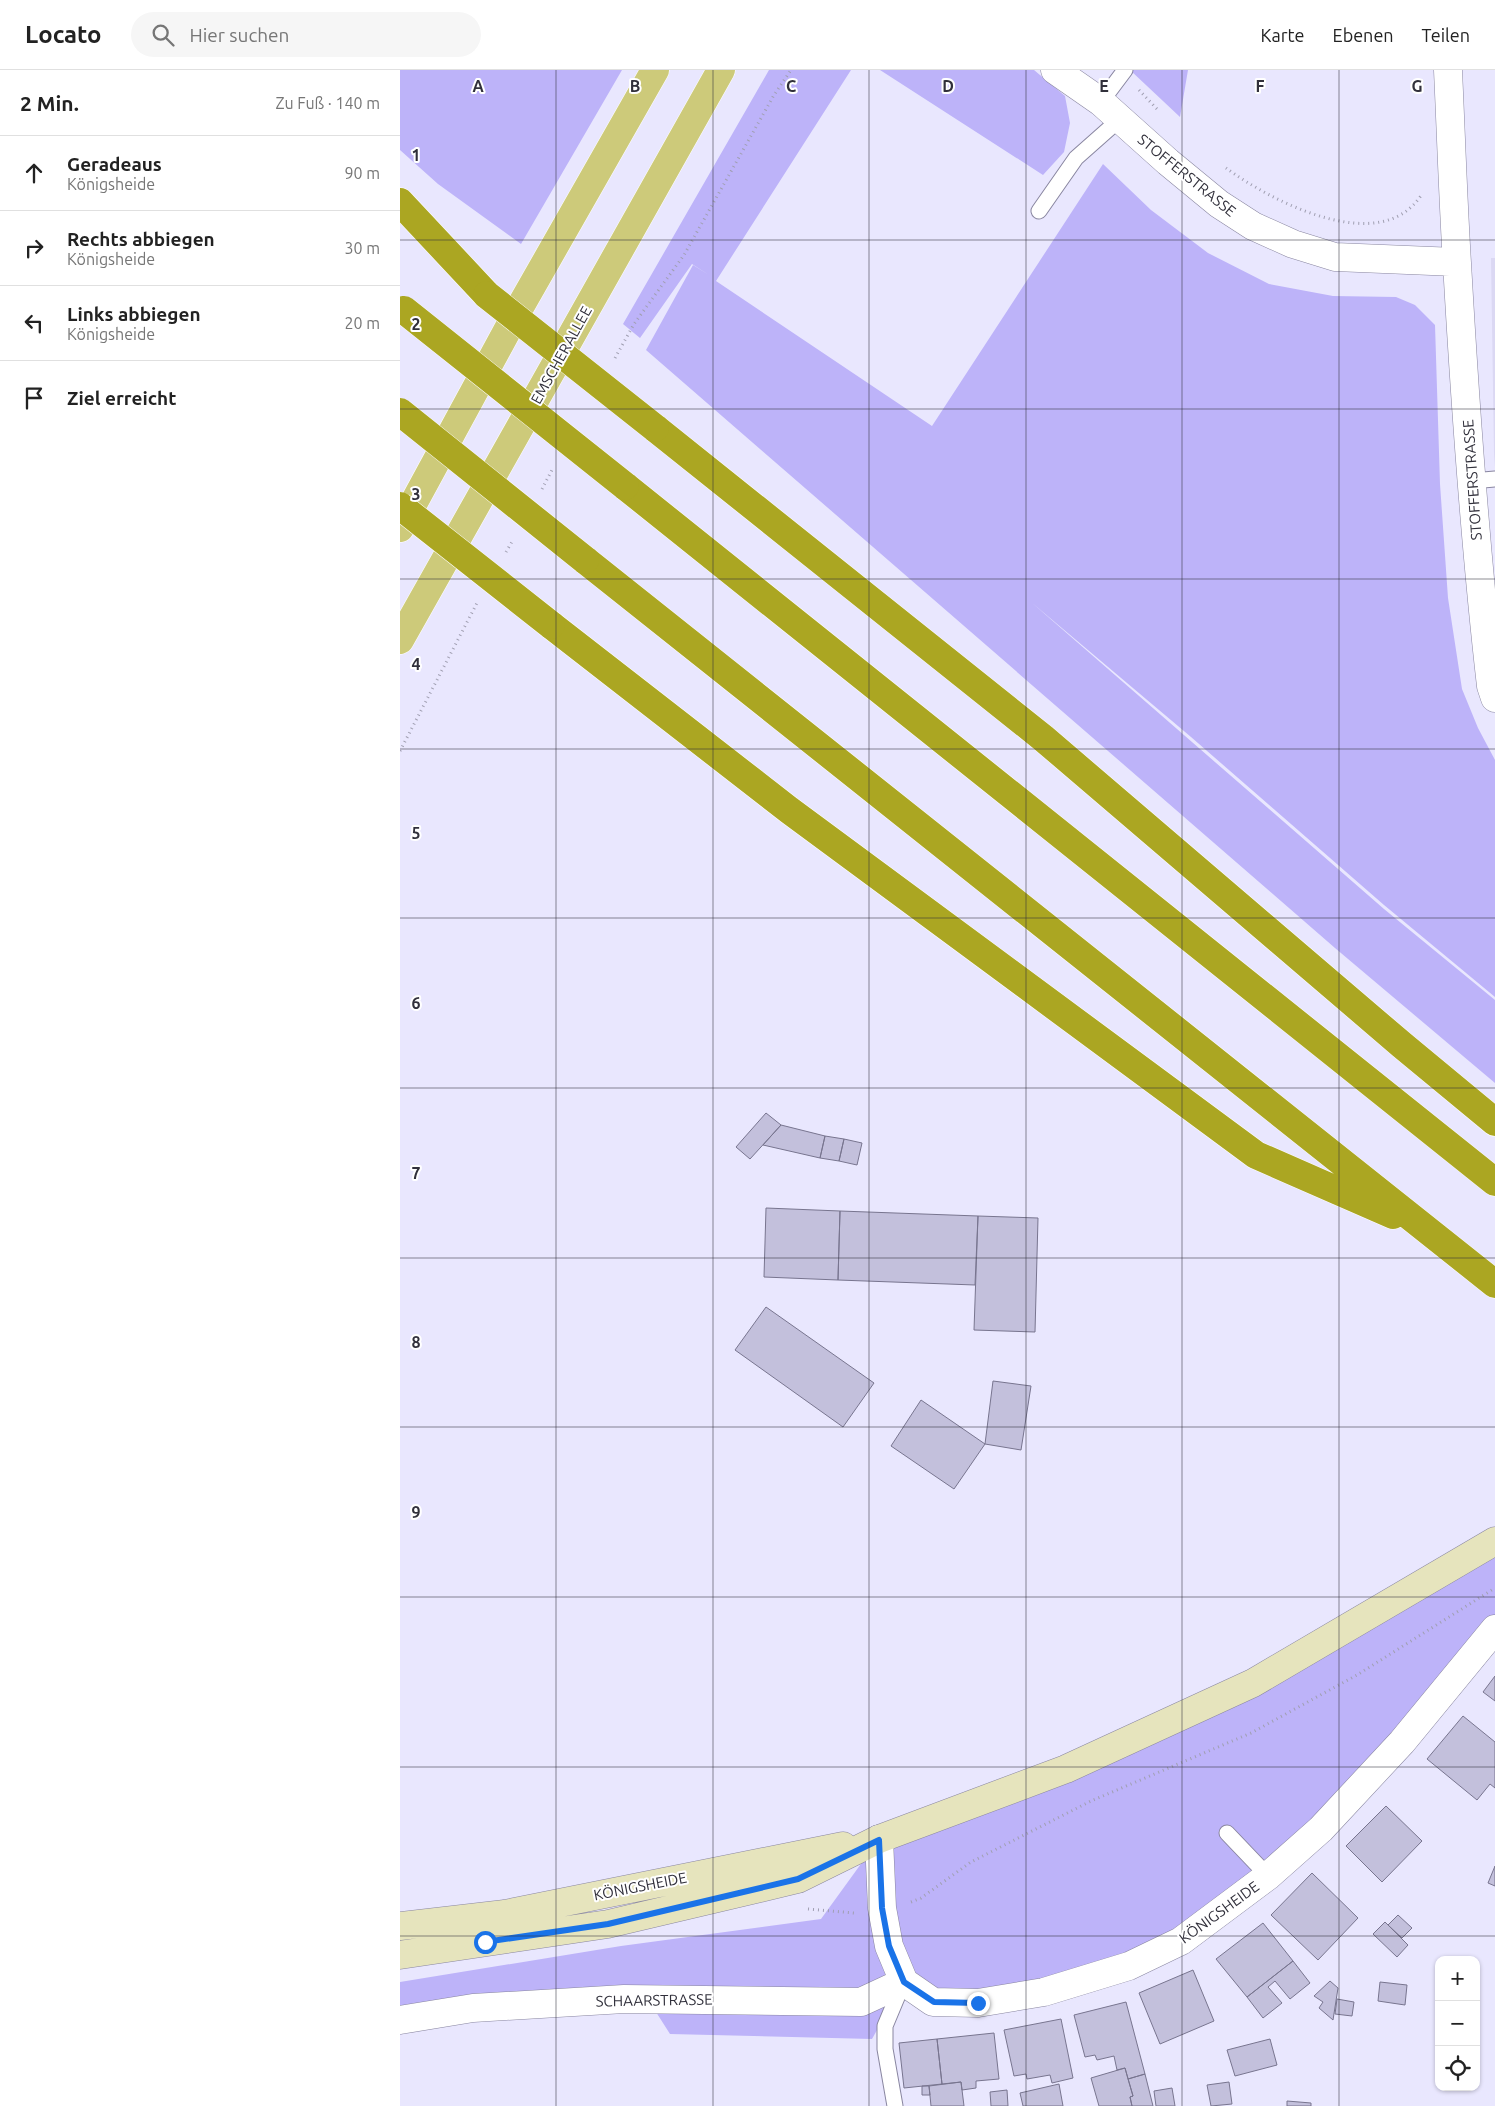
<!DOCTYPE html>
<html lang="de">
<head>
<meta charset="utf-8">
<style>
	body { margin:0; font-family:Ubuntu,sans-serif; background:#f6f6f6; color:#222 }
	.controls { position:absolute; right:15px; bottom:15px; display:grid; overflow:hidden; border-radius:10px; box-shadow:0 1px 4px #0004 }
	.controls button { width:45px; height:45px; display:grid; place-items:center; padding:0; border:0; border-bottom:1px solid #e0e0e0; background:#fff; color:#222; font:25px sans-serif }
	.stop { position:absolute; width:15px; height:15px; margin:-11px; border:4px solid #1a73e8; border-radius:50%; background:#fff }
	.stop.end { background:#1a73e8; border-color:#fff; box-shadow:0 1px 5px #0008 }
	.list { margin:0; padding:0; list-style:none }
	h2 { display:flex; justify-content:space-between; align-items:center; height:65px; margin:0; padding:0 20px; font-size:21px }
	h2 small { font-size:16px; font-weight:400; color:#767676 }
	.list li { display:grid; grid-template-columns:32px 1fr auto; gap:15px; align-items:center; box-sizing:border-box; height:75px; padding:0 20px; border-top:1px solid #e0e0e0 }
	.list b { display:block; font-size:19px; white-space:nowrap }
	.list p { margin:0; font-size:16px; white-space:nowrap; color:#767676 }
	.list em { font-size:16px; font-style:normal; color:#767676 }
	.icon { flex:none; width:28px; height:28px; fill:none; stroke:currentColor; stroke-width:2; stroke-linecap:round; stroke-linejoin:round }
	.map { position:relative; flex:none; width:1095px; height:2036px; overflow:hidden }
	header { display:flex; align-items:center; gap:30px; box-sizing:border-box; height:70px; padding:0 25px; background:#fff; border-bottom:1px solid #e0e0e0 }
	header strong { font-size:24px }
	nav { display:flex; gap:28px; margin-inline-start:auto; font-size:18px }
	.search { width:350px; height:45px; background:#f6f6f6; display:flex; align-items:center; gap:12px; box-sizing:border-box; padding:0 18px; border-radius:28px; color:#767676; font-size:19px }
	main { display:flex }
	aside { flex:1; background:#fff }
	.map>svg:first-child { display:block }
	.built { fill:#dbd8f3 }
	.green { fill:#bdb3f9 }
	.building { fill:#c3c0dc; stroke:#78758f }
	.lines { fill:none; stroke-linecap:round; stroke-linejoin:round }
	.lane-casing { stroke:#8986a0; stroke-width:17 }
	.street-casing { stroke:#8986a0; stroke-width:29 }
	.secondary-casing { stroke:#8986a0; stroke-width:29 }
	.primary-casing { stroke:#fff; stroke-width:29 }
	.highway-casing { stroke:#fff; stroke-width:29 }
	.path { stroke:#a09fb1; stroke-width:3; stroke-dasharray:1 4; stroke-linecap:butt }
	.lane { stroke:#fff; stroke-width:15 }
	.street { stroke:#fff; stroke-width:28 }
	.secondary { stroke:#e6e4bd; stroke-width:28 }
	.primary { stroke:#cdca7a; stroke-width:28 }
	.highway { stroke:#aba622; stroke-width:28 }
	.highway-bridge-casing { stroke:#fff; stroke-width:29; stroke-linecap:butt }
	.highway-bridge { stroke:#aba622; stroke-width:28 }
	.route { stroke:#1a73e8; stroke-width:6 }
	.grid { fill:none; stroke:#31303b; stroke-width:1; stroke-opacity:0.55 }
	.labels { text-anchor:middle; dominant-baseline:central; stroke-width:4; stroke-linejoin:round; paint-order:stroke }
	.street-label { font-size:15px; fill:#31303b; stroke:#fff }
	.grid-label { font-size:16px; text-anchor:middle; font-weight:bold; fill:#31303b; stroke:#fff; stroke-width:4; stroke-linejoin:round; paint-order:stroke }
</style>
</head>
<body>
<header>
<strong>Locato</strong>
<div class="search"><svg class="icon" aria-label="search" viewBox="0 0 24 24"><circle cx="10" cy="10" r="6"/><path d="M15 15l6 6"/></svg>Hier suchen</div>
<nav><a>Karte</a><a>Ebenen</a><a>Teilen</a></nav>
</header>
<main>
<aside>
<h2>2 Min.<small>Zu Fuß · 140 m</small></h2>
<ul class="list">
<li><svg class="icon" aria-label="ahead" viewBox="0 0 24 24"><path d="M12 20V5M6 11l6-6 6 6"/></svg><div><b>Geradeaus</b><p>Königsheide</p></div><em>90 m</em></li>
<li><svg class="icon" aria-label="right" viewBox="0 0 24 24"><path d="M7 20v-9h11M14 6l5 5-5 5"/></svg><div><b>Rechts abbiegen</b><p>Königsheide</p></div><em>30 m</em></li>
<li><svg class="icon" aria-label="left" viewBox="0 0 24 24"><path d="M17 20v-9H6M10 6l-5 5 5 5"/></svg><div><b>Links abbiegen</b><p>Königsheide</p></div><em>20 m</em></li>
<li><svg class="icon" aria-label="arrive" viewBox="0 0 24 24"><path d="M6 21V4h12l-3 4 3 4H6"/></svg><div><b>Ziel erreicht</b></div></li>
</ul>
</aside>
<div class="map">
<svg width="1095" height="2036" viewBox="0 0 1095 2036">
	<rect width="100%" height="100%" fill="#e9e7fe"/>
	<!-- built -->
	<path class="built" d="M1091 188H1095V398L1094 383Z"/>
	<!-- green -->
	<path class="green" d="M0 0H222L121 174 38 114 0 80Z
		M369 0H451L316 211 532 356 703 94 751 140 808 183 869 214 933 226 996 227 1015 235 1035 255 1040 414 1048 528 1062 619 1078 658 1095 690V927L984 835 791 667 631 532 984 839 1095 930V1013L935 878 246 280 293 195 309 205 292 194 240 268 223 254Z
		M480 0H634L665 26 670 53 664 82 643 105Z
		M730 0H788L780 47Z
		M1095 1471V1559L1002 1672 781 1871 578 1933 504 1912 472 1969 270 1964 242 1920 0 1942V1912L221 1876 421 1849 479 1769 666 1699Z"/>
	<!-- building -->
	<path class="building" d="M366 1043 381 1055 350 1089 336 1077Z
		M381 1055 425 1066 420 1088 363 1075Z
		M425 1066 444 1069 439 1091 420 1088Z
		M444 1069 462 1073 457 1095 439 1091Z
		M366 1138 440 1141 438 1210 364 1207Z
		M440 1141 578 1146 575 1215 438 1210Z
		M578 1146 638 1148 635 1262 574 1260Z
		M366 1237 474 1313 443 1357 335 1280Z
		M593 1311 631 1316 621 1380 585 1374Z
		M521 1330 585 1374 554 1419 491 1376Z
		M1095 1606V1631L1083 1622Z
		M1063 1646 1095 1672V1718L1090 1714 1077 1730 1027 1689Z
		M986 1736 1022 1771 982 1812 946 1776Z
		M1095 1796V1816L1088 1813Z
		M912 1803 958 1848 918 1890 871 1845Z
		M998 1845 1012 1858 1002 1868 988 1855Z
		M985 1852 1008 1875 997 1887 973 1864Z
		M863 1853 893 1891 847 1927 816 1889Z
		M893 1891 910 1913 890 1929 875 1911 868 1917 882 1933 863 1948 847 1927Z
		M793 1900 814 1951 760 1974 739 1923Z
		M930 1911 938 1918 933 1950 919 1938 923 1932 914 1926Z
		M980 1912 1007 1915 1005 1935 978 1931Z
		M937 1929 954 1932 952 1946 935 1944Z
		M726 1932 745 2004 728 2009 725 1998 717 2000 714 1986 697 1990 695 1985 685 1987 674 1945Z
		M661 1949 673 2008 652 2013 650 2005 627 2009 626 2004 614 2006 604 1960Z
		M594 1963 599 2009 576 2011V2018L562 2020 561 2012 542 2014 537 1969Z
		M537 1969 542 2014 504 2018 499 1973Z
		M870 1969 877 1995 835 2006 827 1980Z
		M725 1998 733 2026 730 2027 732 2036H699L691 2008Z
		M745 2004 753 2036H732L730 2027 733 2026 728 2009Z
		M561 2012 564 2036H531L529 2016Z
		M829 2012 832 2034 811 2036 807 2015Z
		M659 2014 663 2036H623L620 2023Z
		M522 2016H529L530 2025H522Z
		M772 2018 775 2036H756L754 2021Z
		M607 2020 608 2036H591L590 2022Z
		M887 2031 911 2033V2036H887Z"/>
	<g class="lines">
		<!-- lane casing -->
		<g class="lane-casing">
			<path id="lane" d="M701 32 725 0
				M639 141 676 88 720 49
				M1072 411 1095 409
				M827 1763 868 1806
				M495 2036 485 1979V1956L503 1913"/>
		</g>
		<!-- street casing -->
		<g class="street-casing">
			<path id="street" d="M655 0 701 32 768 92 819 134 853 156 893 174 935 187 1056 192
				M1048 0C1051 64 1053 129 1057 193 1065 334 1075 476 1091 616L1095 628
				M479 1769 482 1838 489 1876 504 1912 533 1932 578 1933 644 1922 729 1896 781 1871 868 1806 921 1759 1002 1672 1095 1559
				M0 1950 73 1938 224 1929 461 1932 504 1912"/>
		</g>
		<!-- secondary casing -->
		<g class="secondary-casing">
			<path id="secondary" d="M0 1856 105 1844 443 1776
				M0 1885 208 1854 398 1809 479 1769 666 1699 853 1613 1095 1471"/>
		</g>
		<!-- primary casing -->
		<g class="primary-casing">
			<path id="primary" d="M0 458 120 237 255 0
				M0 570 321 0"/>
		</g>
		<!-- highway casing -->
		<g class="highway-casing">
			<path id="highway" d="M0 132 87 225
				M255 358 643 668 1002 975 1095 1052
				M225 416 1095 1112
				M185 490 1095 1214
				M151 555 389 740 856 1085 993 1145"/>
		</g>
		<!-- path -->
		<path class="path" d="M739 20 757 39
			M826 98C871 131 981 189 1022 124
			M215 288 234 254 284 185 374 25 391 0
			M142 419 153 398
			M106 482 113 470
			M0 681 77 533
			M511 1832 521 1828 571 1792 691 1731 851 1663 957 1605 1095 1518
			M408 1839 454 1843"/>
		<!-- lane -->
		<use href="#lane" class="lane"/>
		<!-- street -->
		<use href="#street" class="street"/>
		<!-- secondary -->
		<use href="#secondary" class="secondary"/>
		<!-- primary -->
		<use href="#primary" class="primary"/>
		<!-- highway -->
		<use href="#highway" class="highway"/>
		<!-- highway-bridge casing -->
		<g class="highway-bridge-casing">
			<path id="highway-bridge" d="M87 225 255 358
				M4 240 225 416
				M0 342 185 490
				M0 436 151 555"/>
		</g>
		<!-- highway-bridge -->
		<use href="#highway-bridge" class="highway-bridge"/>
	</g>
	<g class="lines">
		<!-- route -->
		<path class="route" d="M85 1872 208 1854 398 1809 479 1770 482 1838 489 1876 504 1912 534 1932 578 1933"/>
	</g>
	<!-- grid -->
	<path class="grid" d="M156 0V2036M313 0V2036M469 0V2036M626 0V2036M782 0V2036M939 0V2036M0 170H1095M0 339H1095M0 509H1095M0 679H1095M0 848H1095M0 1018H1095M0 1188H1095M0 1357H1095M0 1527H1095M0 1697H1095M0 1866H1095"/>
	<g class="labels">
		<!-- street labels -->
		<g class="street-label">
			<text transform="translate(787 105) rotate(39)">STOFFERSTRASSE</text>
			<text transform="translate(161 285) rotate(-61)">EMSCHERALLEE</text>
			<text transform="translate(1072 410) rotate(-94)">STOFFERSTRASSE</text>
			<text transform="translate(240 1816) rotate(-11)">KÖNIGSHEIDE</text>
			<text transform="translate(819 1842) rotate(-36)">KÖNIGSHEIDE</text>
			<text transform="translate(254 1930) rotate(-1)">SCHAARSTRASSE</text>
		</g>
	</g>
	<g class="grid-label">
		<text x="78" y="22">A</text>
		<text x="235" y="22">B</text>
		<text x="391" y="22">C</text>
		<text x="548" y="22">D</text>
		<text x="704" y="22">E</text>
		<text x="860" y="22">F</text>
		<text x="1017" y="22">G</text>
		<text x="16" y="91">1</text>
		<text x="16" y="260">2</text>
		<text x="16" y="430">3</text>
		<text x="16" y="600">4</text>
		<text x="16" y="769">5</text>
		<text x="16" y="939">6</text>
		<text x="16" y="1109">7</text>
		<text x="16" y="1278">8</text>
		<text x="16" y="1448">9</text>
	</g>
</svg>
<div class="controls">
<button>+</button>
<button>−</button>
<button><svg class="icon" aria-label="locate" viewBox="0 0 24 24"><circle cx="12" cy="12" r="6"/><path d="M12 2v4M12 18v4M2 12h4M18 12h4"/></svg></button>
</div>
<div class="stop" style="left:85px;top:1872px"></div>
<div class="stop end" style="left:578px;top:1933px"></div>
</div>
</main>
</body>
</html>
